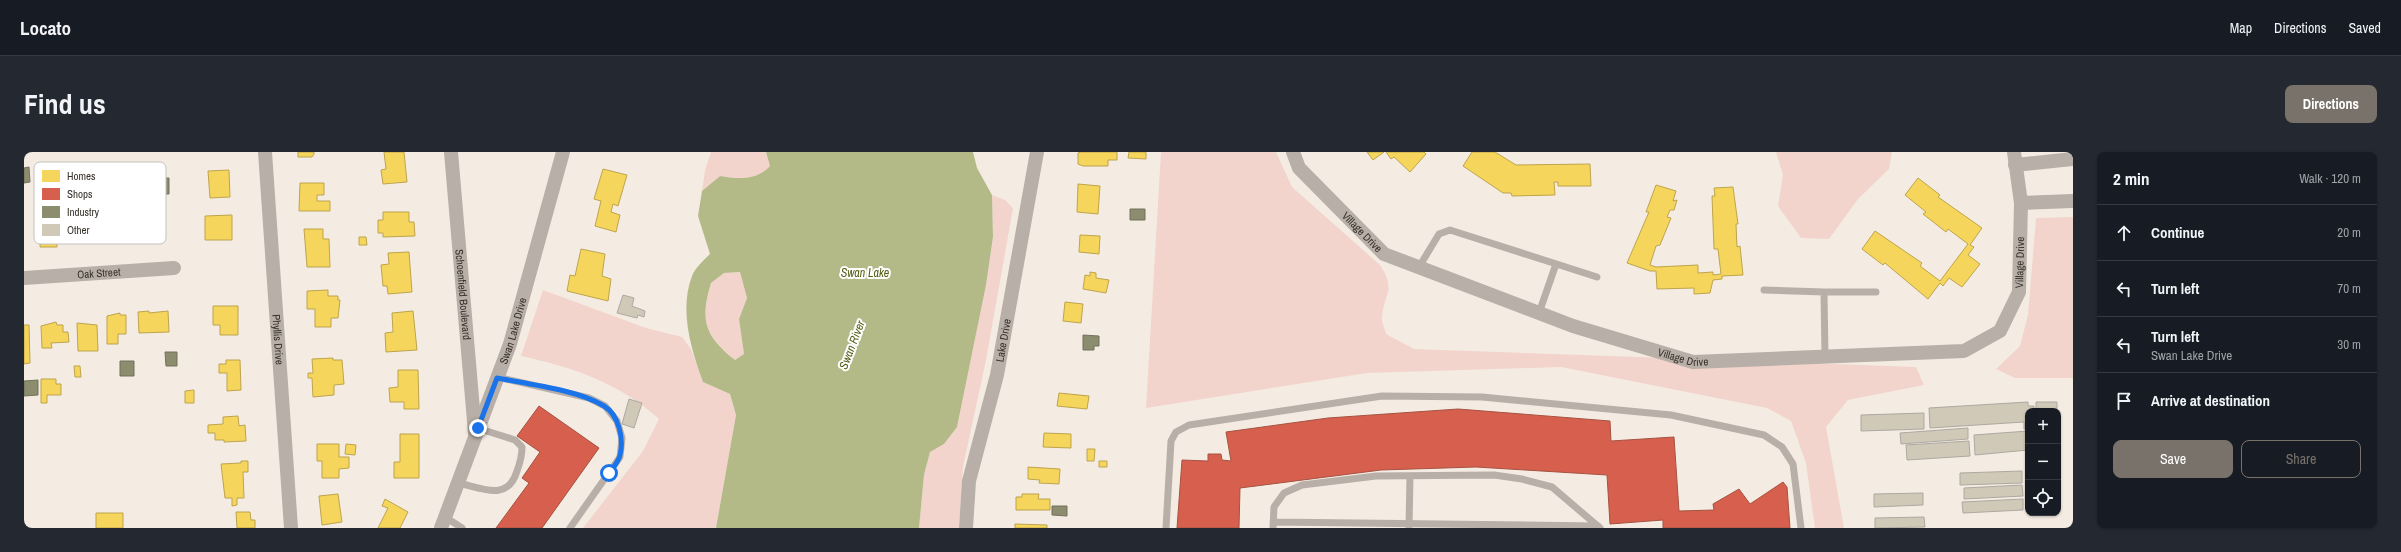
<!DOCTYPE html>
<html lang="en">
<head>
<meta charset="utf-8">
<style>
	body { margin:0; font-family:"Archivo Narrow",sans-serif; background:#242831; color:#f1f3f6 }
	.controls { position:absolute; right:12px; bottom:12px; display:grid; overflow:hidden; border-radius:8px; box-shadow:0 1px 3px #0004 }
	.controls button { width:36px; height:36px; display:grid; place-items:center; padding:0; border:0; border-bottom:1px solid #363941; background:#171b24; color:#f1f3f6; font:20px sans-serif }
	.stop { position:absolute; width:12px; height:12px; margin:-9px; border:3px solid #1a73e8; border-radius:50%; background:#fff }
	.stop.end { background:#1a73e8; border-color:#fff; box-shadow:0 1px 4px #0008 }
	.list { margin:0; padding:0; list-style:none }
	h2 { display:flex; justify-content:space-between; align-items:center; height:52px; margin:0; padding:0 16px; font-size:17px }
	h2 small { font-size:13px; font-weight:400; color:#9ea1a6 }
	.list li { display:grid; grid-template-columns:26px 1fr auto; gap:12px; align-items:center; box-sizing:border-box; height:56px; padding:0 16px; border-top:1px solid #363941 }
	.list b { display:block; font-size:15px; white-space:nowrap }
	.list p { margin:0; font-size:13px; white-space:nowrap; color:#9ea1a6 }
	.list em { font-size:13px; font-style:normal; color:#9ea1a6 }
	.actions { display:flex; gap:8px; padding:12px 16px }
	.actions a { flex:1; padding:9px 0; border:1px solid #79726a; border-radius:8px; text-align:center; font-size:14px; color:#79726a }
	.actions .main { background:#79726a; color:#fff }
	.icon { flex:none; width:22px; height:22px; fill:none; stroke:currentColor; stroke-width:2; stroke-linecap:round; stroke-linejoin:round }
	.map { position:relative; flex:none; width:2049px; height:376px; overflow:hidden; border-radius:8px }
	header { display:flex; align-items:center; gap:24px; box-sizing:border-box; height:56px; padding:0 20px; background:#171b24; border-bottom:1px solid #363941 }
	header strong { font-size:19px }
	nav { display:flex; gap:22px; margin-inline-start:auto; font-size:14px }
	.intro { display:flex; align-items:center; justify-content:space-between; box-sizing:border-box; height:96px; padding:0 24px }
	h1 { margin:0; font-size:28px }
	.button { padding:10px 18px; border-radius:8px; background:#79726a; color:#fff; font-size:14px; font-weight:700 }
	main { display:flex; gap:24px; padding:0 24px }
	aside { flex:1; background:#171b24; border-radius:8px; box-shadow:0 1px 3px #0004 }
	.map>svg:first-child { display:block }
	.green { fill:#f2d4cc }
	.water { fill:#b3ba88; fill-rule:evenodd }
	.homes { fill:#f6d55c; stroke:#bda44d }
	.shops { fill:#d6604d; stroke:#a65242 }
	.industry { fill:#8c8c6e; stroke:#72715a }
	.building { fill:#d0c9b8; stroke:#ada8a1 }
	.lines { fill:none; stroke-linecap:round; stroke-linejoin:round }
	.service { stroke:#b8afa8; stroke-width:7 }
	.minor { stroke:#b8afa8; stroke-width:14 }
	.route { stroke:#1a73e8; stroke-width:5 }
	.labels { text-anchor:middle; dominant-baseline:central; stroke-width:4; stroke-linejoin:round; paint-order:stroke }
	.street-label { font-size:11px; fill:#37312a; stroke:#fff }
	.water-label { font-size:12px; font-style:italic; fill:#525d13; stroke:#fff }
	.key { fill:#fff; stroke:#c3c1bf; stroke-width:1 }
	.key-label { font-size:11px; fill:#37312a }
</style>
</head>
<body>
<header>
<strong>Locato</strong>
<nav><a>Map</a><a>Directions</a><a>Saved</a></nav>
</header>
<div class="intro"><h1>Find us</h1><a class="button">Directions</a></div>
<main>
<div class="map">
<svg width="2049" height="376" viewBox="0 0 2049 376">
	<rect width="100%" height="100%" fill="#f4ece2"/>
	<!-- green -->
	<path class="green" d="M687 0H742L746 14C732 29 715 27 696 24L678 39 681 18Z
		M1137 0H1252L1268 35 1356 113C1372 138 1361 140 1358 164 1357 169 1361 177 1362 182L1390 197 1892 215 1900 233 1824 248 1802 275 1820 376H1791L1782 311 1767 269 1743 256 1537 215 1343 221 1122 256Z
		M1752 0H1868L1865 17 1834 47 1805 87 1777 86 1754 54 1759 23Z
		M968 43 981 48 989 56 962 208 939 315 935 376H895L900 323 906 300 920 292 933 275 962 133 969 85Z
		M2049 65V226H1991L1972 217 1996 194 2004 163 2012 66Z
		M716 120 723 146 715 167 720 202 711 208C680 182 676 170 687 131L700 121Z
		M519 138 622 176 658 185 667 197 679 230 706 242 712 263 692 376H559L619 299 635 267C596 231 548 215 497 204Z"/>
	<!-- water -->
	<path class="water" d="M742 0H949L953 16 968 43 969 85 962 133 933 275 920 292 906 300 900 323 895 376H692L712 263 706 242 679 230C667 197 655 158 668 124 671 116 680 108 686 102L674 64 678 39 696 24C714 27 732 29 746 14ZM716 120 723 146 715 167 720 202 711 208C680 183 676 168 687 131L700 121Z"/>
	<!-- homes -->
	<path class="homes" d="M274 0H290V2L288 5H274Z
		M360 0H380L383 30 359 32 357 18 362 17Z
		M1057 0H1093V8H1084V14H1059L1054 12V1Z
		M1105 0H1122V7L1104 6Z
		M1343 0H1360L1349 8Z
		M1362 0H1400L1402 2 1386 20 1370 5 1367 7Z
		M1448 0H1471L1492 13 1566 12 1567 34H1534V30H1530L1531 43 1488 44 1487 41H1479L1439 14Z
		M579 17 603 23 594 54 589 52 587 60 596 63 592 80 571 74 577 49 570 47Z
		M205 18 206 45 186 46 184 19Z
		M1894 26 1916 43 1914 45 1958 76 1946 93 1950 95 1944 103 1956 112 1938 135 1925 126 1919 134 1916 131 1904 147 1861 111 1859 113 1838 97 1851 79 1898 111 1896 114 1916 129 1944 92 1924 77 1922 80 1899 62 1902 60 1881 43Z
		M276 31H300V43H293V49H306V59H275Z
		M1054 32 1076 34 1074 62 1053 60Z
		M1632 33 1652 39 1649 49 1653 48 1650 58H1646L1643 65 1647 66 1636 93 1632 94 1626 113 1632 115 1674 113V121L1689 120V123L1697 122 1694 97H1690L1688 44H1691L1690 36 1709 35 1714 72H1712L1713 95 1716 94 1719 123 1698 124V127L1689 128 1686 141 1670 142V136L1633 137 1632 119H1626L1603 111 1625 60H1622Z
		M359 60H385V70H390L391 84 359 85V81H354V68H359Z
		M208 63V88H181V64Z
		M18 64H27V68H33V95H16Z
		M280 77H299V87H305L306 115H283Z
		M1056 83 1076 84 1075 102 1055 100Z
		M335 85H342L343 93H335Z
		M557 97 581 102 578 124 587 127 584 149 543 139 546 123 551 124Z
		M385 100 388 140 364 142 363 134H359L357 113 365 112 364 101Z
		M1066 120 1072 121V126L1085 128 1082 141 1059 137 1061 123 1066 124Z
		M304 138V144H314V148H316L314 166H307V175H291V157H283V139Z
		M1041 150 1059 152 1057 171 1039 169Z
		M189 154H214V183H196V173H189Z
		M125 159V161L144 159 145 180 115 181 114 160Z
		M389 159 393 198 362 200 361 181 369 180 368 161Z
		M96 161V163H102V182H94V192H83V164Z
		M32 170 33 173H39V180H44L45 190 27 191 28 196H18L17 174Z
		M53 171 73 173 74 199H54Z
		M0 173H5L6 211 0 212Z
		M309 206V208H318L320 232 310 233V243L289 245 288 226H284V221H289L288 207Z
		M202 208H216L217 238 203 239V221H195V212H202Z
		M50 214H56L57 225H51Z
		M374 218H394L395 257H380V250H366L365 236 374 235Z
		M17 227H32V232H37V243H23V251H17Z
		M170 238V251H161V239Z
		M1035 241 1065 244 1063 257 1033 254Z
		M214 264 215 274 221 273 222 289 200 290V288H191V281H184V273L199 272V265Z
		M1020 281 1047 282V296L1019 295Z
		M376 282H395V326H370V310H376Z
		M293 292H315V305H325V316L315 317V326H298V309H293Z
		M322 292 332 293 331 303 321 302Z
		M1063 297H1071L1070 309H1063Z
		M217 309H224V320H219L220 346H213V353L208 354V346H201L197 312 217 311Z
		M1075 309H1083V315H1075Z
		M1004 315 1036 317 1035 332 1015 331 1016 328 1004 327Z
		M314 342 318 370 298 373 295 344Z
		M998 342H1015L1014 347H1026V358H992V345H998Z
		M361 347 384 360 376 376H354L364 356 358 354Z
		M212 360H226L227 368H231V376H213Z
		M72 361H99V376H72Z
		M991 372 1023 373V376H991Z"/>
	<!-- shops -->
	<path class="shops" d="M515 254 575 296 518 376H472L505 331 498 326 516 300 493 284Z
		M1434 257 1586 269 1587 289 1650 285 1655 359 1690 358 1689 352 1715 337 1726 352 1759 330 1763 335 1766 376H1639V368L1586 372 1583 323 1452 315 1357 318 1216 336 1215 376H1153L1158 308 1184 309V302H1197L1198 308 1207 309 1202 280 1304 266Z"/>
	<!-- industry -->
	<path class="industry" d="M5 15 6 30 0 31V16Z
		M129 26H145V42H129Z
		M1106 57H1121V68H1106Z
		M1059 183 1075 184V194H1070V198H1059Z
		M141 200H153V214H142Z
		M96 209H110V224H96Z
		M14 228V243L0 244V229Z
		M1028 354H1043V364L1028 363Z"/>
	<!-- building -->
	<path class="building" d="M599 143 610 146 608 154 621 159 620 165 614 163 613 166 593 161Z
		M605 247 618 251 610 276 598 272Z
		M2004 250V254H2010V259H2004V277H2000V270L1906 276 1905 256Z
		M2012 250H2033V259H2012Z
		M1900 261V277L1837 279V263Z
		M1944 276V287L1877 292 1876 281Z
		M2004 279V298L1951 303 1950 283Z
		M1945 289 1946 304 1883 308 1882 293Z
		M1998 319V331L1936 333V321Z
		M1998 333 1999 344 1940 347V336Z
		M1899 341V353L1850 355V342Z
		M1999 347V358L1939 361 1938 350Z
		M1900 365 1901 375 1851 376V366Z"/>
	<g class="lines">
		<!-- service -->
		<path class="service" d="M1395 115 1415 82 1426 78 1573 125
			M1740 138 1800 140 1801 205
			M1800 140H1852
			M1515 161 1532 112
			M473 225 565 246 581 254 593 269 598 286 596 305 546 376
			M434 331C458 336 484 350 493 319 496 311 498 304 498 295L491 288 453 276
			M421 365 438 376
			M1249 370 1574 374
			M1142 376 1147 289 1152 280 1165 273 1358 244 1458 245 1647 263 1740 283 1758 295 1769 312 1777 376
			M1249 376 1250 355 1260 341 1278 333 1352 324 1470 323 1498 327 1528 335 1576 376
			M1385 376 1386 324"/>
		<!-- minor -->
		<g class="minor">
			<path id="s1" d="M241 0 267 376"/>
			<path id="s2" d="M427 0 451 281"/>
			<path id="s3" d="M1269 0 1275 16 1360 102 1549 174 1669 210 1940 199 1976 179 1995 140 1997 51 1990 0"/>
			<path d="M1991 13 2049 7"/>
			<path d="M1997 51 2049 49"/>
			<path id="s4" d="M0 126 150 116"/>
			<path id="s5" d="M417 376 486 192 539 0"/>
			<path id="s6" d="M942 376 945 329 973 223 1013 0"/>
		</g>
	</g>
	<g class="lines">
		<!-- route -->
		<path class="route" d="M454 276 473 226C504 232 554 238 580 254 595 263 600 287 596 303 595 309 589 316 585 321"/>
	</g>
	<g class="labels">
		<!-- street labels -->
		<g class="street-label">
			<text stroke="none"><textPath href="#s3" startOffset="107">Village Drive</textPath></text>
			<text stroke="none"><textPath href="#s3" startOffset="851">Village Drive</textPath></text>
			<text stroke="none"><textPath href="#s4" startOffset="75">Oak Street</textPath></text>
			<text stroke="none"><textPath href="#s2" startOffset="143">Schoenfield Boulevard</textPath></text>
			<text stroke="none"><textPath href="#s5" startOffset="210">Swan Lake Drive</textPath></text>
			<text stroke="none"><textPath href="#s1" startOffset="188">Phyllis Drive</textPath></text>
			<text stroke="none"><textPath href="#s6" startOffset="192">Lake Drive</textPath></text>
			<text stroke="none"><textPath href="#s3" startOffset="455">Village Drive</textPath></text>
		</g>
		<!-- water labels -->
		<g class="water-label">
			<text x="841" y="121">Swan Lake</text>
			<text transform="translate(828 193) rotate(-69)">Swan River</text>
		</g>
	</g>
	<!-- legend -->
	<rect x="10" y="10" width="132" height="82" rx="6" class="key"/>
	<rect x="18" y="18" width="18" height="12" fill="#f6d55c"/>
	<rect x="18" y="36" width="18" height="12" fill="#d6604d"/>
	<rect x="18" y="54" width="18" height="12" fill="#8c8c6e"/>
	<rect x="18" y="72" width="18" height="12" fill="#d0c9b8"/>
	<g class="key-label">
		<text x="43" y="28">Homes</text>
		<text x="43" y="46">Shops</text>
		<text x="43" y="64">Industry</text>
		<text x="43" y="82">Other</text>
	</g>
</svg>
<div class="controls">
<button>+</button>
<button>−</button>
<button><svg class="icon" aria-label="locate" viewBox="0 0 24 24"><circle cx="12" cy="12" r="6"/><path d="M12 2v4M12 18v4M2 12h4M18 12h4"/></svg></button>
</div>
<div class="stop" style="left:585px;top:321px"></div>
<div class="stop end" style="left:454px;top:276px"></div>
</div>
<aside>
<h2>2 min<small>Walk · 120 m</small></h2>
<ul class="list">
<li><svg class="icon" aria-label="ahead" viewBox="0 0 24 24"><path d="M12 20V5M6 11l6-6 6 6"/></svg><div><b>Continue</b></div><em>20 m</em></li>
<li><svg class="icon" aria-label="left" viewBox="0 0 24 24"><path d="M17 20v-9H6M10 6l-5 5 5 5"/></svg><div><b>Turn left</b></div><em>70 m</em></li>
<li><svg class="icon" aria-label="left" viewBox="0 0 24 24"><path d="M17 20v-9H6M10 6l-5 5 5 5"/></svg><div><b>Turn left</b><p>Swan Lake Drive</p></div><em>30 m</em></li>
<li><svg class="icon" aria-label="arrive" viewBox="0 0 24 24"><path d="M6 21V4h12l-3 4 3 4H6"/></svg><div><b>Arrive at destination</b></div></li>
</ul>
<div class="actions"><a class="main">Save</a><a>Share</a></div>
</aside>
</main>
</body>
</html>
